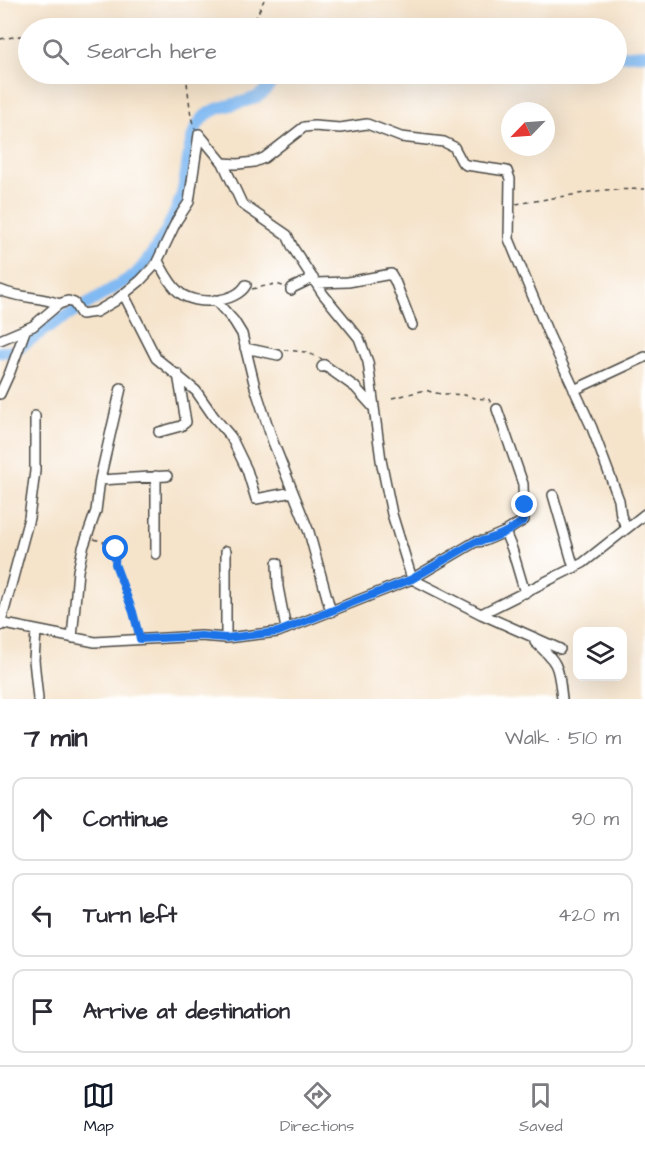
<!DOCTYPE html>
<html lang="en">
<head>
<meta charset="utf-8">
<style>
	body { margin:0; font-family:"Architects Daughter",sans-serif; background:#f7f7f7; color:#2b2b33 }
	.controls { position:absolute; right:18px; bottom:18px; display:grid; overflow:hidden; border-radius:12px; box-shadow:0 6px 24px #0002 }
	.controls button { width:54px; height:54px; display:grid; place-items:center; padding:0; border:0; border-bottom:2px solid #e1e1e2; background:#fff; color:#2b2b33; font:30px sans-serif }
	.compass { position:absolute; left:501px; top:102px; width:54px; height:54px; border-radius:50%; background:#fff; box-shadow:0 6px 24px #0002; rotate:245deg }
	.stop { position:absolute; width:18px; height:18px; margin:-14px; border:4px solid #1a73e8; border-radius:50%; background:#fff }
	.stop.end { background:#1a73e8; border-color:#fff; box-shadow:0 2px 6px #0008 }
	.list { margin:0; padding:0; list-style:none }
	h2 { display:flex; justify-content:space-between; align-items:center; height:78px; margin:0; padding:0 24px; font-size:26px }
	h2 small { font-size:20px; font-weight:400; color:#7c7c81 }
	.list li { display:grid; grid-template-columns:39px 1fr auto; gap:18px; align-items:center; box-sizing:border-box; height:84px; margin:0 12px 12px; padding:0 12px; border:2px solid #e1e1e2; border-radius:12px }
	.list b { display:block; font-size:22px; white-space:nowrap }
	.list em { font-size:20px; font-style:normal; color:#7c7c81 }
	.icon { flex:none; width:33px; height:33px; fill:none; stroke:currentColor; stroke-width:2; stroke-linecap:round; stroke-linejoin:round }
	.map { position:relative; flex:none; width:645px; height:699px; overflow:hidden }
	.search { position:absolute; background:#fff; box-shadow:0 6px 24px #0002; left:18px; right:18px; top:18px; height:66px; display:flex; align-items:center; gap:15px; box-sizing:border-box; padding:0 21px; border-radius:33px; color:#7c7c81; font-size:22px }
	.sheet { height:366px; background:#fff }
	nav { display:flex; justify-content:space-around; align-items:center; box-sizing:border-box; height:84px; border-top:2px solid #e1e1e2; background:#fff; font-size:16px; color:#7c7c81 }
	nav a { display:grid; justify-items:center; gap:3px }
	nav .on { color:#111827 }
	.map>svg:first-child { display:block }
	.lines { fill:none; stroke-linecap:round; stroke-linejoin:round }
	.river { stroke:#81baf2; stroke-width:12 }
	.minor-casing { stroke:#494743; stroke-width:12 }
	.path { stroke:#494743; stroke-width:1.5; stroke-dasharray:4.5 4.5; stroke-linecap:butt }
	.minor { stroke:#fff; stroke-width:9 }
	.route { stroke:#1a73e8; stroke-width:8 }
</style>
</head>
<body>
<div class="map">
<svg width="645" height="699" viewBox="0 0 645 699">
	<rect width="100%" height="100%" fill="#fff"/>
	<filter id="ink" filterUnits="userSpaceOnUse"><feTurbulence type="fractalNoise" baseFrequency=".0167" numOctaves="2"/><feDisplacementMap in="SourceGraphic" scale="12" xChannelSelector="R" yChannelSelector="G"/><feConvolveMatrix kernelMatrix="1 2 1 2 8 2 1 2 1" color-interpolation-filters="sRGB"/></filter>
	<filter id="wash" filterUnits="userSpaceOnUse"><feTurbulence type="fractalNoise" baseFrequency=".008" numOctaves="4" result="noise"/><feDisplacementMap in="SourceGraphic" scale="24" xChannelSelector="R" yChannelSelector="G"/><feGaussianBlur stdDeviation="1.35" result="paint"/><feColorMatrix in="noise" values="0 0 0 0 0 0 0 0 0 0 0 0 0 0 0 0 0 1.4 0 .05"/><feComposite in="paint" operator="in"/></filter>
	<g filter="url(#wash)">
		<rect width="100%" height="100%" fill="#f5e3ca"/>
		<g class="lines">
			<!-- river -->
			<path class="river" d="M616 56 645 54
				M0 352 14 351 44 330 135 275C153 256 171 225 180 200 189 177 185 141 201 120 215 103 243 106 260 95 267 90 273 81 278 74"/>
		</g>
	</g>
	<g filter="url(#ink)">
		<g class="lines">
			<!-- minor casing -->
			<g class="minor-casing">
				<path id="minor" d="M199 134 223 163 238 164 254 162 264 158 304 127 314 126 340 128 367 124 401 137 444 142 454 147 462 162 466 165 507 171 510 179 509 239 548 333 592 428 619 500 621 516 627 528
					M223 163 242 204 287 235 293 248 323 294 359 338 368 362 381 460 392 514 412 579 475 542 484 541 505 532
					M158 261C164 272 170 285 180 293 196 306 236 303 246 285
					M316 283 348 282 391 274 395 281 412 325
					M0 290C21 299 40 296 59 304
					M291 290 292 288 313 278
					M124 295 156 358 196 391 214 417 231 437 247 470 256 499 293 492
					M215 300 234 321 242 334 255 387 273 442 309 532 331 612
					M0 340 33 326 59 304 68 301 74 303 81 314 96 312 115 301 140 281 156 264 177 220 189 202 199 134
					M245 348 278 355
					M322 367 324 365 355 387 374 408
					M574 390 645 357
					M0 394 10 372 25 331
					M497 409 523 484 524 520 505 532 512 549 525 593
					M159 432 181 426 186 422 178 374
					M156 476V554
					M100 480 167 476
					M553 495 574 568
					M277 563 278 587 286 629
					M481 614 560 649
					M0 623 95 642 201 636 226 638 278 632 412 579 481 614 583 563 645 514
					M0 626 29 518 35 471V416
					M36 631 34 660 38 699
					M72 638 78 571 83 548 96 511 100 479 121 388
					M226 638V551
					M535 642C560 664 558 667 562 699"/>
			</g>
			<!-- path -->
			<path class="path" d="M251 28 264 0
				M0 39 20 36 28 37
				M131 74 134 75 185 74
				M186 74 191 117 195 129
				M516 204 603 190 645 189
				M252 289 275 284 283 286
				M284 350 306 352 322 359
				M392 398 426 390C439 396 450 393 464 395 473 397 478 400 488 398L491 403
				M94 539 114 545 116 549 115 564 133 612 138 631"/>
			<!-- minor -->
			<use href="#minor" class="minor"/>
		</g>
	</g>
	<g class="lines" filter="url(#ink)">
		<!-- route -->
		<path class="route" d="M116 549 115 564 133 612 140 639 201 636 226 638 278 632 412 579 475 542C492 540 511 531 524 520L525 505"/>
	</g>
</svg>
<div class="controls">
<button><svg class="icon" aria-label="layers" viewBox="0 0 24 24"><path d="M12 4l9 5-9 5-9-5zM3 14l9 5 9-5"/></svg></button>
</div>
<svg class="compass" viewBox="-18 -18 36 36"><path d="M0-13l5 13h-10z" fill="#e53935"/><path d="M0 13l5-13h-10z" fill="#7c7c81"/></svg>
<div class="stop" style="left:116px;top:549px"></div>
<div class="stop end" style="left:525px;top:505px"></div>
<div class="search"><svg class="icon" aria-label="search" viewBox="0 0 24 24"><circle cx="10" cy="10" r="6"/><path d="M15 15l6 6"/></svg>Search here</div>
</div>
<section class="sheet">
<h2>7 min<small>Walk · 510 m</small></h2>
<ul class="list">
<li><svg class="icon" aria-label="ahead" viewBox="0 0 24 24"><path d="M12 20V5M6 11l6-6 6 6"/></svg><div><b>Continue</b></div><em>90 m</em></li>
<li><svg class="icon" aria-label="left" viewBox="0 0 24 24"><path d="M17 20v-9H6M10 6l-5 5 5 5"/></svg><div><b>Turn left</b></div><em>420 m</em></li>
<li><svg class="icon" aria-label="arrive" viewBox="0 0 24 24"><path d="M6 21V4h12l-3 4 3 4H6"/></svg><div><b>Arrive at destination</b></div></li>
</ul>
</section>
<nav>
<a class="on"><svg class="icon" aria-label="map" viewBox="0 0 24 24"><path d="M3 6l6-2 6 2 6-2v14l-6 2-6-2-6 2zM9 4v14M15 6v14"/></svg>Map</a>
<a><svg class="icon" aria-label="directions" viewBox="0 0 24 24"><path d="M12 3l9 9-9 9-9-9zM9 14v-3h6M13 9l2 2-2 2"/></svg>Directions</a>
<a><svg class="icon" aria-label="saved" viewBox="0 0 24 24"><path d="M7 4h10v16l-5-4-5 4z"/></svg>Saved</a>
</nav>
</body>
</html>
